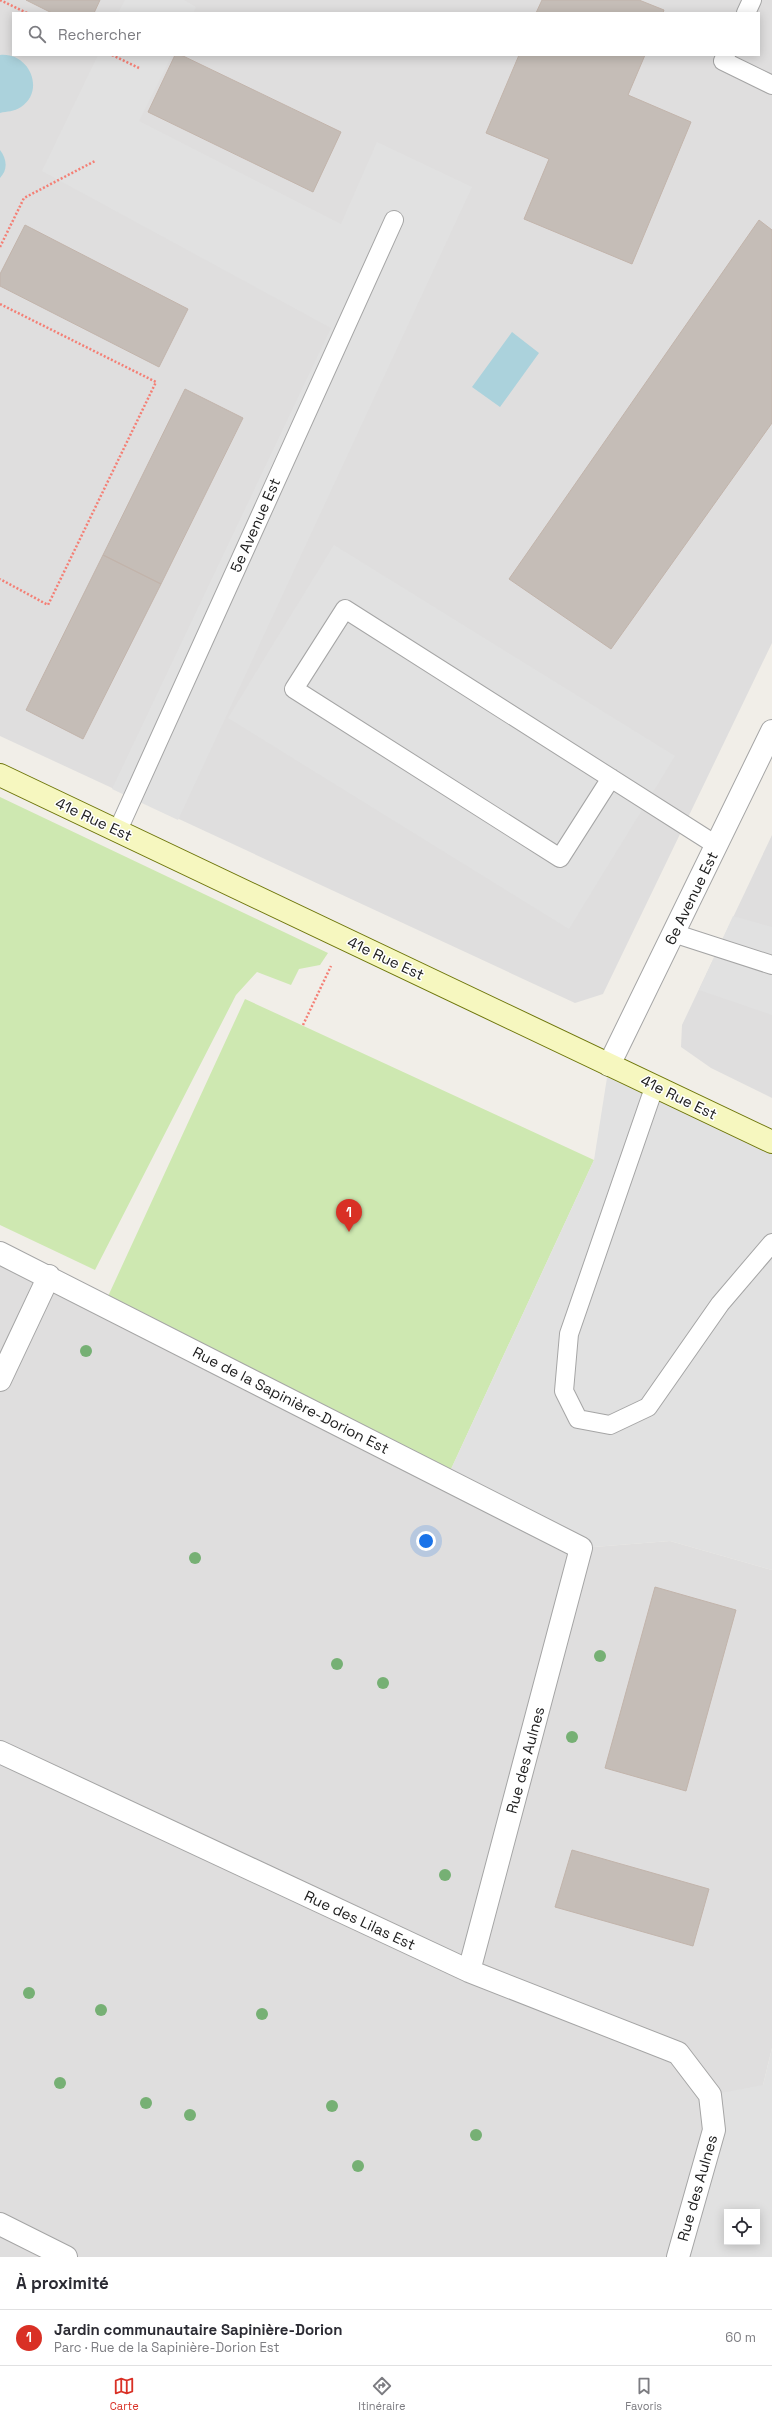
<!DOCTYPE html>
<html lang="fr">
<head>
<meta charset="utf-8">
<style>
	body { margin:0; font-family:"Space Grotesk",sans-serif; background:#f2f2f3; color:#2b2b33 }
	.controls { position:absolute; right:12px; bottom:12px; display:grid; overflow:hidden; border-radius:0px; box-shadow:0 2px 10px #0003 }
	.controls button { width:36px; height:36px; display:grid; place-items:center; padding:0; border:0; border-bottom:1px solid #e1e1e2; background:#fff; color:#2b2b33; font:20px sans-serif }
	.you { position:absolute; left:426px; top:1541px; width:14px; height:14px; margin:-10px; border:3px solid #fff; border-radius:50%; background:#1a73e8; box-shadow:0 0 0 6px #1a73e833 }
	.badge { display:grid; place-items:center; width:26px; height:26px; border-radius:50%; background:#d93025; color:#fff; font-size:13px; font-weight:700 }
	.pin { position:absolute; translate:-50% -33px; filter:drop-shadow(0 1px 2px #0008) }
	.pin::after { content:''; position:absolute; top:21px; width:14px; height:12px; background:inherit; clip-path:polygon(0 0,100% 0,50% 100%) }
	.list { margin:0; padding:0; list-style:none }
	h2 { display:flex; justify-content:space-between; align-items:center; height:52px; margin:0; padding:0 16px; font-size:17px }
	h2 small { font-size:13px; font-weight:400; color:#7c7c81 }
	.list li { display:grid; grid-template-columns:26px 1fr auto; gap:12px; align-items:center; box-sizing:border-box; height:56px; padding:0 16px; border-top:1px solid #e1e1e2 }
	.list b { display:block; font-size:15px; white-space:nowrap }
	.list p { margin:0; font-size:13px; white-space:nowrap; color:#7c7c81 }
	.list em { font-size:13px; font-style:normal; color:#7c7c81 }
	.icon { flex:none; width:22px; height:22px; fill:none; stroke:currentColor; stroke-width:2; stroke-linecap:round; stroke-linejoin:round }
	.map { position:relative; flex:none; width:772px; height:2257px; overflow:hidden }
	.search { position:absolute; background:#fff; box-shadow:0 2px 10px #0003; left:12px; right:12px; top:12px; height:44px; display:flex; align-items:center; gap:10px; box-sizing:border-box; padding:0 14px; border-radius:0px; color:#7c7c81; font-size:15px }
	.sheet { height:108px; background:#fff }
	nav { display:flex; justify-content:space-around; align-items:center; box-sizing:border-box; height:56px; border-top:1px solid #e1e1e2; background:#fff; font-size:11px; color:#7c7c81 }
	nav a { display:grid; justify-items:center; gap:2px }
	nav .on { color:#d93025 }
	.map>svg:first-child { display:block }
	.residential { fill:#dfdede; fill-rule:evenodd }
	.grass { fill:#cee8b1 }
	.parking { fill:#e1e1e1; fill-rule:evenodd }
	.water { fill:#abd2dc }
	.building { fill:#c5bdb7; stroke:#c2b4ab }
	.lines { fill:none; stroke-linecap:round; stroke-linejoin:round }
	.lane-casing { stroke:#a5a5a5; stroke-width:20 }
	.street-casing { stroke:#a5a5a5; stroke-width:24 }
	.secondary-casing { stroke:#6e760a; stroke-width:24 }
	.path { stroke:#f47f75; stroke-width:2.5; stroke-dasharray:2 2; stroke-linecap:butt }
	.lane { stroke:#fff; stroke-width:18 }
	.street { stroke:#fff; stroke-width:22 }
	.secondary { stroke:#f6f7bf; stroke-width:22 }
	.tree { fill:#76b074 }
	.labels { text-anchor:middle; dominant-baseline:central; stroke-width:3; stroke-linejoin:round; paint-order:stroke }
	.street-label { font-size:15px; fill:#212121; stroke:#fff }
</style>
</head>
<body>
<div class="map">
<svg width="772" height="2257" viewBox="0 0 772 2257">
	<rect width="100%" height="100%" fill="#f1eee8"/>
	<!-- residential -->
	<path class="residential" d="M0 0H772V643L603 994 575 1003 0 736ZM13 13H759V55H13Z
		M772 835V1098L711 1068 681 1047 682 1025Z
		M0 1253 581 1548 670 1541 772 1570V2048L763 2085 678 2257H0Z"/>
	<!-- grass -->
	<path class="grass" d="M0 797 328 953 320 965 299 969 291 985 257 972 236 995 95 1270 0 1225Z
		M245 999 594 1160 446 1480 104 1305Z"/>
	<!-- parking -->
	<path class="parking" d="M125 0H184L196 7 193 13H118Z
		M98 55H172L139 121 341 224 377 142 472 187 178 820 112 789 331 328 42 171Z
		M334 545 675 756 569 929 228 718Z
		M733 916 772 927V1015L699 990Z
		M609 1065 772 1142V1570L670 1541 581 1548 446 1480 594 1160Z
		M772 2048V2257H671L710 2095 763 2085ZM727 2212H757V2242H727Z"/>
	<!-- water -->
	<path class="water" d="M0 55C29 52 46 90 21 107 14 112 7 111 0 113Z
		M0 150C7 159 8 170 0 178Z
		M512 332 539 353 500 407 472 387Z"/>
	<!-- building -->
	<path class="building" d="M26 0H100L94 13H52Z
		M542 0H639L664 10 663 13H536Z
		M175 55H181L341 132 313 192 148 112Z
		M519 55H645L628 95 691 122 632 264 524 219 549 159 486 133Z
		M759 220 772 230V423L611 649 509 579Z
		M25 225 188 309 159 367 0 286V274Z
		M185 389 243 418 161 584 103 555Z
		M103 555 161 584 83 739 26 710Z
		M655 1587 736 1610 686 1791 605 1768Z
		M572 1850 709 1889 693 1946 555 1907Z"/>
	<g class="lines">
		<!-- lane casing -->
		<g class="lane-casing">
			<path id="lane" d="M746 13 752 0
				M726 55 723 61 772 85
				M611 778 560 858 294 689 345 609 716 845
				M118 830 394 220
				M673 933 772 965
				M655 1085 569 1334 564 1391 578 1419 610 1425 648 1407 720 1304 772 1243"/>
		</g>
		<!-- street casing -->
		<g class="street-casing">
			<path id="street" d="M609 1065 772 731
				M0 1253 581 1548 469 1971
				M0 1380 49 1276
				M0 1752 469 1971 678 2053 710 2095 714 2130 678 2257
				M0 2224 66 2257"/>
		</g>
		<!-- secondary casing -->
		<g class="secondary-casing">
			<path id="secondary" d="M0 775 772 1142"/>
		</g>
		<!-- path -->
		<path class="path" d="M0 0 27 13
			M112 55 139 68
			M0 247 24 198 95 161
			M0 304 156 382 48 605 0 579
			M303 1025 331 966"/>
		<!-- lane -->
		<use href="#lane" class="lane"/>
		<!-- street -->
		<use href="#street" class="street"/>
		<!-- secondary -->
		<use href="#secondary" class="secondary"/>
	</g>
	<!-- trees -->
	<g class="tree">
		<circle cx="86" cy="1351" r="6"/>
		<circle cx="195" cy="1558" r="6"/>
		<circle cx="600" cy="1656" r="6"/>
		<circle cx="337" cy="1664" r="6"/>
		<circle cx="383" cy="1683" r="6"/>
		<circle cx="572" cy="1737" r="6"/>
		<circle cx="445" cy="1875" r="6"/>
		<circle cx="29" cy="1993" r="6"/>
		<circle cx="101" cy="2010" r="6"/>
		<circle cx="262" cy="2014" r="6"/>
		<circle cx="60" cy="2083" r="6"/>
		<circle cx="146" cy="2103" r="6"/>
		<circle cx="332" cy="2106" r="6"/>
		<circle cx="190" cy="2115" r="6"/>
		<circle cx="476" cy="2135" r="6"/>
		<circle cx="358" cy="2166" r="6"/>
	</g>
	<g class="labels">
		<!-- street labels -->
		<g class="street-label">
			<text transform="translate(255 525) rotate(-66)">5e Avenue Est</text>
			<text transform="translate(94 819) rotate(25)">41e Rue Est</text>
			<text transform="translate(691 898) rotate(-64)">6e Avenue Est</text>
			<text transform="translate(386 958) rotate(25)">41e Rue Est</text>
			<text transform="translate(679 1097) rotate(26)">41e Rue Est</text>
			<text transform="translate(291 1400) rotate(27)">Rue de la Sapinière-Dorion Est</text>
			<text transform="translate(525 1760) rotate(-75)">Rue des Aulnes</text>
			<text transform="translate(360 1920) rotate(25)">Rue des Lilas Est</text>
			<text transform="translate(697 2188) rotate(-74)">Rue des Aulnes</text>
		</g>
	</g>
</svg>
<div class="controls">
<button><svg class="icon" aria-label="locate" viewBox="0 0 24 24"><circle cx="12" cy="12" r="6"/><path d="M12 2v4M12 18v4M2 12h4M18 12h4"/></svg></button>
</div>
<div class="you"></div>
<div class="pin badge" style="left:349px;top:1232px">1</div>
<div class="search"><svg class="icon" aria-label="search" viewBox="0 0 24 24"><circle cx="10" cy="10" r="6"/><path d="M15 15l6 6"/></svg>Rechercher</div>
</div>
<section class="sheet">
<h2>À proximité<small></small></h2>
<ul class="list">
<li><span class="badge">1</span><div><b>Jardin communautaire Sapinière-Dorion</b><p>Parc · Rue de la Sapinière-Dorion Est</p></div><em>60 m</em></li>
</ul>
</section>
<nav>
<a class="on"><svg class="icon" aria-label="map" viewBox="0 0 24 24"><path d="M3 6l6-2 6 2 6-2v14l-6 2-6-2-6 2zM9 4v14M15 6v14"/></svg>Carte</a>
<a><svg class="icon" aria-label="directions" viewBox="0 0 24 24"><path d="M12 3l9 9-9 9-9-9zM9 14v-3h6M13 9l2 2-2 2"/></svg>Itinéraire</a>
<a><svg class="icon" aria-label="saved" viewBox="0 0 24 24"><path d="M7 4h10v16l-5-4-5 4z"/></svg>Favoris</a>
</nav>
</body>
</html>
